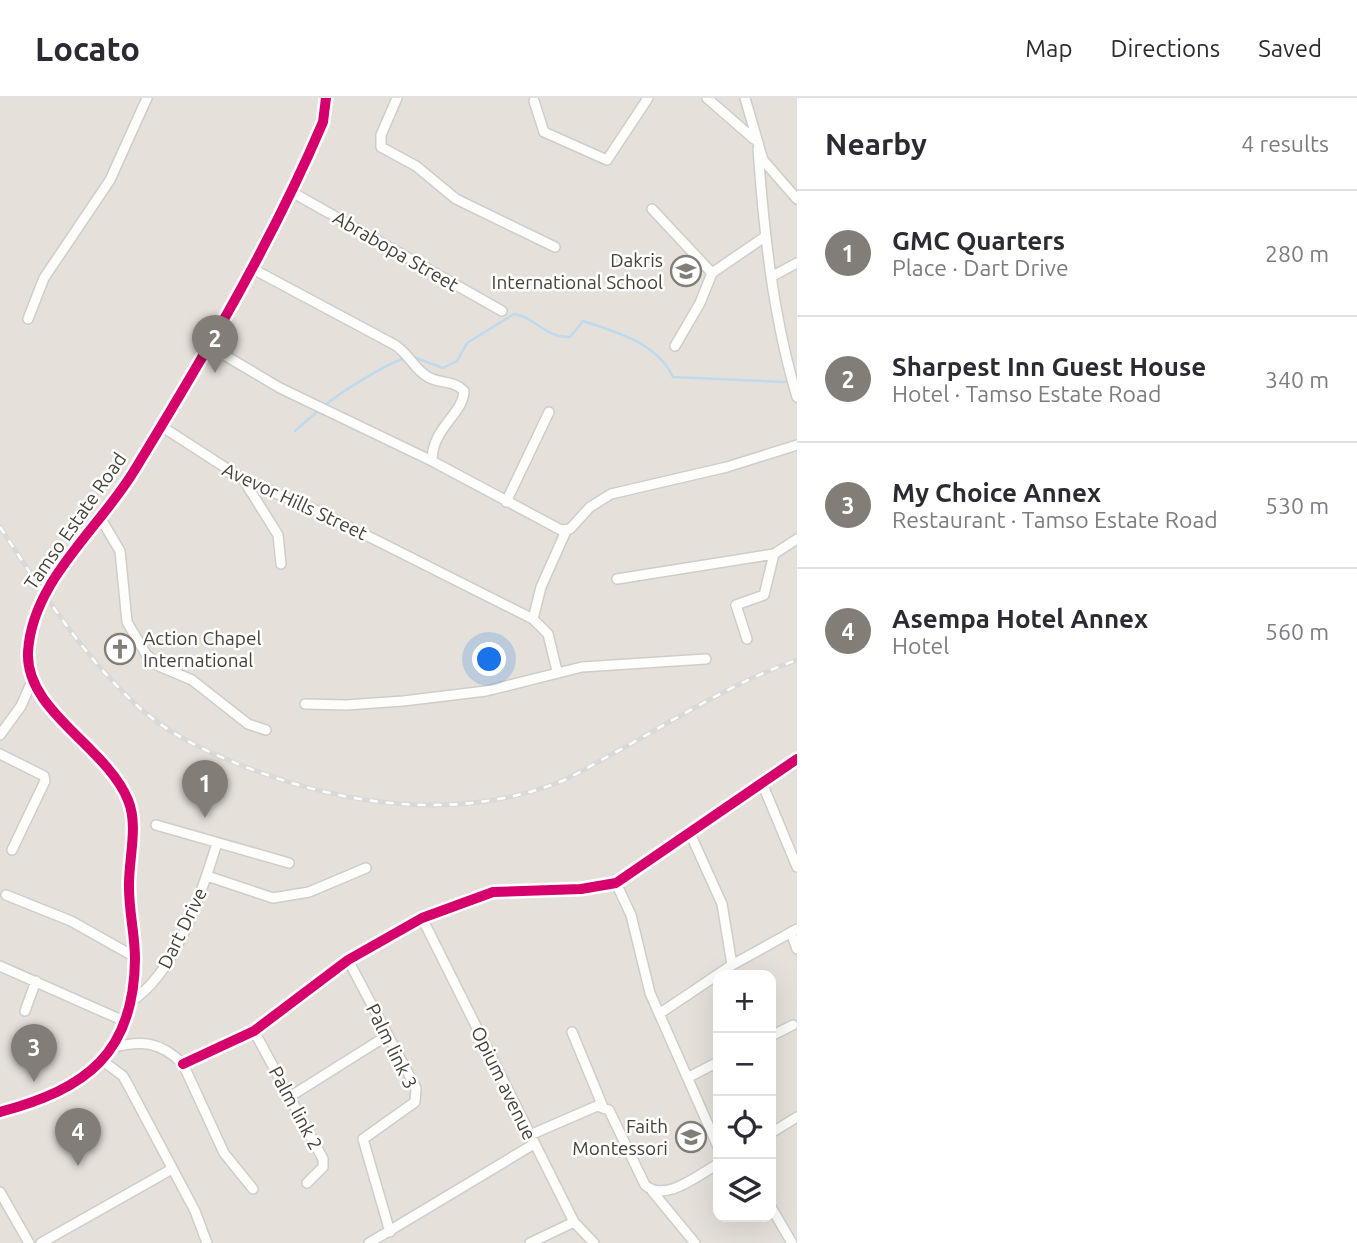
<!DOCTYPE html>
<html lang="en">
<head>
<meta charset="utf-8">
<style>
	body { margin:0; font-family:Ubuntu,sans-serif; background:#f2f2f3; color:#2b2b33 }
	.controls { position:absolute; right:21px; bottom:21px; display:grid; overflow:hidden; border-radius:14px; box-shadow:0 7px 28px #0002 }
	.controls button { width:63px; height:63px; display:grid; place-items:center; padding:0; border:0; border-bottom:2px solid #e1e1e2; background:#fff; color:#2b2b33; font:35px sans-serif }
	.you { position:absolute; left:490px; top:562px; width:24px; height:24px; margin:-18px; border:5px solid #fff; border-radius:50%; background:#1a73e8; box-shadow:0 0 0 10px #1a73e833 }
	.badge { display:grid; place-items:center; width:46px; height:46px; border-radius:50%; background:#827e77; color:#fff; font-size:23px; font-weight:700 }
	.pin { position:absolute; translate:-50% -58px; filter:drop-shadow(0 2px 4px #0008) }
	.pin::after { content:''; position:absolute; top:37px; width:24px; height:21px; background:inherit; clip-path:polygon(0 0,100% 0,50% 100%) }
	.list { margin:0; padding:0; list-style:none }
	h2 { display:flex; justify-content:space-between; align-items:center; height:91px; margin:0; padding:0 28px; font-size:30px }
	h2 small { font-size:23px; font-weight:400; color:#7c7c81 }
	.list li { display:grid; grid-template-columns:46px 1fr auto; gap:21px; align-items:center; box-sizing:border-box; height:126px; padding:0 28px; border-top:2px solid #e1e1e2 }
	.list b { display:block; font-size:26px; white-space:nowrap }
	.list p { margin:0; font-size:23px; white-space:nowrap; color:#7c7c81 }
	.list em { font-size:23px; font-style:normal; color:#7c7c81 }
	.icon { flex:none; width:38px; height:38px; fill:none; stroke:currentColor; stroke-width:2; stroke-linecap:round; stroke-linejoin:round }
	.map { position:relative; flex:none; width:797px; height:1145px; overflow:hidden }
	header { display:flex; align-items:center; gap:42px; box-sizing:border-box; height:98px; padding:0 35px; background:#fff; border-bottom:2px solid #e1e1e2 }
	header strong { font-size:33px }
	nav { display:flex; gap:38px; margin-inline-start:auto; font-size:24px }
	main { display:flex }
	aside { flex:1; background:#fff }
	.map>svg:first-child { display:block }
	.residential { fill:#e5e1da; fill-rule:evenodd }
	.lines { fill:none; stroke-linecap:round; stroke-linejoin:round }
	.stream { stroke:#bfdaec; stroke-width:2.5 }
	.street-casing { stroke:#cfcdc9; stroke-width:12 }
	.street { stroke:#fdfdfc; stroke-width:9 }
	.rail-casing { stroke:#d9d9d8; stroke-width:5 }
	.rail { stroke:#fff; stroke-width:2.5; stroke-dasharray:8; stroke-linecap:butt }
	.cycleway-casing { stroke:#fff; stroke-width:15 }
	.cycleway { stroke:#d6006c; stroke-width:10 }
	.labels { text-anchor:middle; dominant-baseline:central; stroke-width:5; stroke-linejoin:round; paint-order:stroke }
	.street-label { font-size:19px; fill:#474138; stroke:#fff }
	.poi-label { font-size:19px; fill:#474138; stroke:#fff; text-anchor:end }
</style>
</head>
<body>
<header>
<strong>Locato</strong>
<nav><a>Map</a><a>Directions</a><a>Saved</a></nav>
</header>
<main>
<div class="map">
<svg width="797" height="1145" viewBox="0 0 797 1145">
	<rect width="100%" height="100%" fill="#f1f0ec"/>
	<!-- residential -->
	<path class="residential" d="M0 0H797V1145H0ZM718 877H771V1119H718Z"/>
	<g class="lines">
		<!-- stream -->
		<path class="stream" d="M416 260 443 270 457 263 467 245 514 216C535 219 545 240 570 239L583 223C617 234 657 245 673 279L785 284
			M324 308C341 294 384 267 405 260
			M295 333 319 312"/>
		<!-- street casing -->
		<g class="street-casing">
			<path id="street" d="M397 0 381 37V49L416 68 456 101 555 149
				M707 0 754 41
				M745 0 763 62 797 101
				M534 3 544 34 607 62 648 0
				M758 51C764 135 773 219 797 299
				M290 93 502 213
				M652 111 712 175
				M253 171 395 247C409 256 414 271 428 279 440 286 454 282 464 293 463 317 432 329 432 363
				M771 179 797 165
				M28 221 44 180 110 82 147 0
				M209 248 280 290 432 363 561 432 570 431 590 409 611 396 727 369 797 347
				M675 248 700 205 712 175 766 138
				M161 328 243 381 322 415 533 521 548 536 557 573
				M243 381 278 437 281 466
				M506 404 549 314
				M101 421 120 453 127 524 146 556 159 568 192 582 248 626 266 632
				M617 481 774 456 797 441
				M533 521 541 489 566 433
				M747 541 736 507 764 497 774 456
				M305 606 346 607 403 603 486 593 582 569 706 561
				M0 637 21 608 32 583
				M0 656 44 678 45 683 12 752
				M762 685 797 769
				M156 727 289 765
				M689 733 722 806 732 867
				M207 778 273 800 309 794 366 770
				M616 785 631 817 650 895 718 1049
				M6 797 71 823 135 859
				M422 820 574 1124 594 1145
				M791 835 797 851
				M348 862 416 990 415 1004 363 1041 390 1134
				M0 868 124 923
				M130 904C175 877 202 794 217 745
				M25 913 36 883
				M659 916 732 867 797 831
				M254 933 323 1061V1069L307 1085
				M572 934 603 1009
				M771 938 793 927
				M111 950C141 942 160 943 183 966L224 1055 253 1091
				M103 963 123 978 128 987 195 1113 207 1145
				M183 966 254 933 348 862 422 820 493 794 581 791 616 785 797 661
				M689 979 718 964
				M291 998 388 937
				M0 1014C86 991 134 956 135 861 135 837 129 814 129 790 128 763 139 728 128 702 106 648 25 613 28 554 32 483 99 431 134 373 203 260 271 146 323 24L326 0
				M771 1035 797 1019
				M530 1037 597 1008 609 1012 645 1087C665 1105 698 1077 718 1066
				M652 1093 695 1145
				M0 1094 29 1145
				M771 1109 792 1145
				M41 1145 172 1071
				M369 1145 534 1046
				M530 1145 574 1124"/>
		</g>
		<!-- street -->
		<use href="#street" class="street"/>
		<!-- rail casing -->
		<g class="rail-casing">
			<path id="rail" d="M0 429C42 493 84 561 142 612 170 636 205 653 238 666 340 707 453 724 557 685 577 677 595 665 614 655 673 623 733 584 797 562"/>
		</g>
		<!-- rail -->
		<use href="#rail" class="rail"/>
		<!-- cycleway casing -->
		<g class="cycleway-casing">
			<path id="cycleway" d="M183 966 254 933 348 862 422 820 493 794 581 791 616 785 797 661
				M0 1014C86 991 134 956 135 861 135 837 129 814 129 790 128 763 139 728 128 702 106 648 25 613 28 554 32 483 99 431 134 373 203 260 271 146 323 24L326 0"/>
		</g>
		<!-- cycleway -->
		<use href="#cycleway" class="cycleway"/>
	</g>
	<!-- icons -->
	<defs>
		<g id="school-ring" transform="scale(1.575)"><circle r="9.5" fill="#fff" stroke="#827e77" stroke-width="1.5"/><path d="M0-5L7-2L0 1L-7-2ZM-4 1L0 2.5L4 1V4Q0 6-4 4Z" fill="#827e77"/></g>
		<g id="church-ring" transform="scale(1.575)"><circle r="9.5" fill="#fff" stroke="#827e77" stroke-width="1.5"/><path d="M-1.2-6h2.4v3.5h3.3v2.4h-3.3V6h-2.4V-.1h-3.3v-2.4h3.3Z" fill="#827e77"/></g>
	</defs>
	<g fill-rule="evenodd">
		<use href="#school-ring" x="686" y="173"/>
		<use href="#church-ring" x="120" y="551"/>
		<use href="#school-ring" x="691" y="1039"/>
	</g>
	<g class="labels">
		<!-- street labels -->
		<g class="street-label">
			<text transform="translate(396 153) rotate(30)">Abrabopa Street</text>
			<text transform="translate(295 403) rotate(25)">Avevor Hills Street</text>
			<text transform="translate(75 423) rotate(-55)">Tamso Estate Road</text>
			<text transform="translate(182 830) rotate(-64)">Dart Drive</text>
			<text transform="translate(392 948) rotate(64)">Palm link 3</text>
			<text transform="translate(504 985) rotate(64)">Opium avenue</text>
			<text transform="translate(296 1010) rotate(62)">Palm link 2</text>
		</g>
		<!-- poi labels -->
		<g class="poi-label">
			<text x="663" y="162">Dakris<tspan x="663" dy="22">International School</tspan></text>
			<text x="143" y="540" text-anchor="start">Action Chapel<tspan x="143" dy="22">International</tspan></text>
			<text x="668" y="1028">Faith<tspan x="668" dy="22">Montessori</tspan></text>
		</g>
	</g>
</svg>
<div class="controls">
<button>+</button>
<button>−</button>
<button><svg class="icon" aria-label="locate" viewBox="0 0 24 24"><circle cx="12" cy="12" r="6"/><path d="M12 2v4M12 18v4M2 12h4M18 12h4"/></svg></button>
<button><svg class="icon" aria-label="layers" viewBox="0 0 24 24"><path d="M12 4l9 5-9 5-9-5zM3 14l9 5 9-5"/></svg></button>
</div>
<div class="you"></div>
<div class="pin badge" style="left:205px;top:720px">1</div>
<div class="pin badge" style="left:215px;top:275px">2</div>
<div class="pin badge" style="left:34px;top:984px">3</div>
<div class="pin badge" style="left:78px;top:1068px">4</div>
</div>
<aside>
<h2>Nearby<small>4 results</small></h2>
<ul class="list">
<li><span class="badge">1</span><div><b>GMC Quarters</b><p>Place · Dart Drive</p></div><em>280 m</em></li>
<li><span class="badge">2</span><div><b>Sharpest Inn Guest House</b><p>Hotel · Tamso Estate Road</p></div><em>340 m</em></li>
<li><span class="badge">3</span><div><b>My Choice Annex</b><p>Restaurant · Tamso Estate Road</p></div><em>530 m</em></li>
<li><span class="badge">4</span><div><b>Asempa Hotel Annex</b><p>Hotel</p></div><em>560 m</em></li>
</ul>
</aside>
</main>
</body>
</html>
